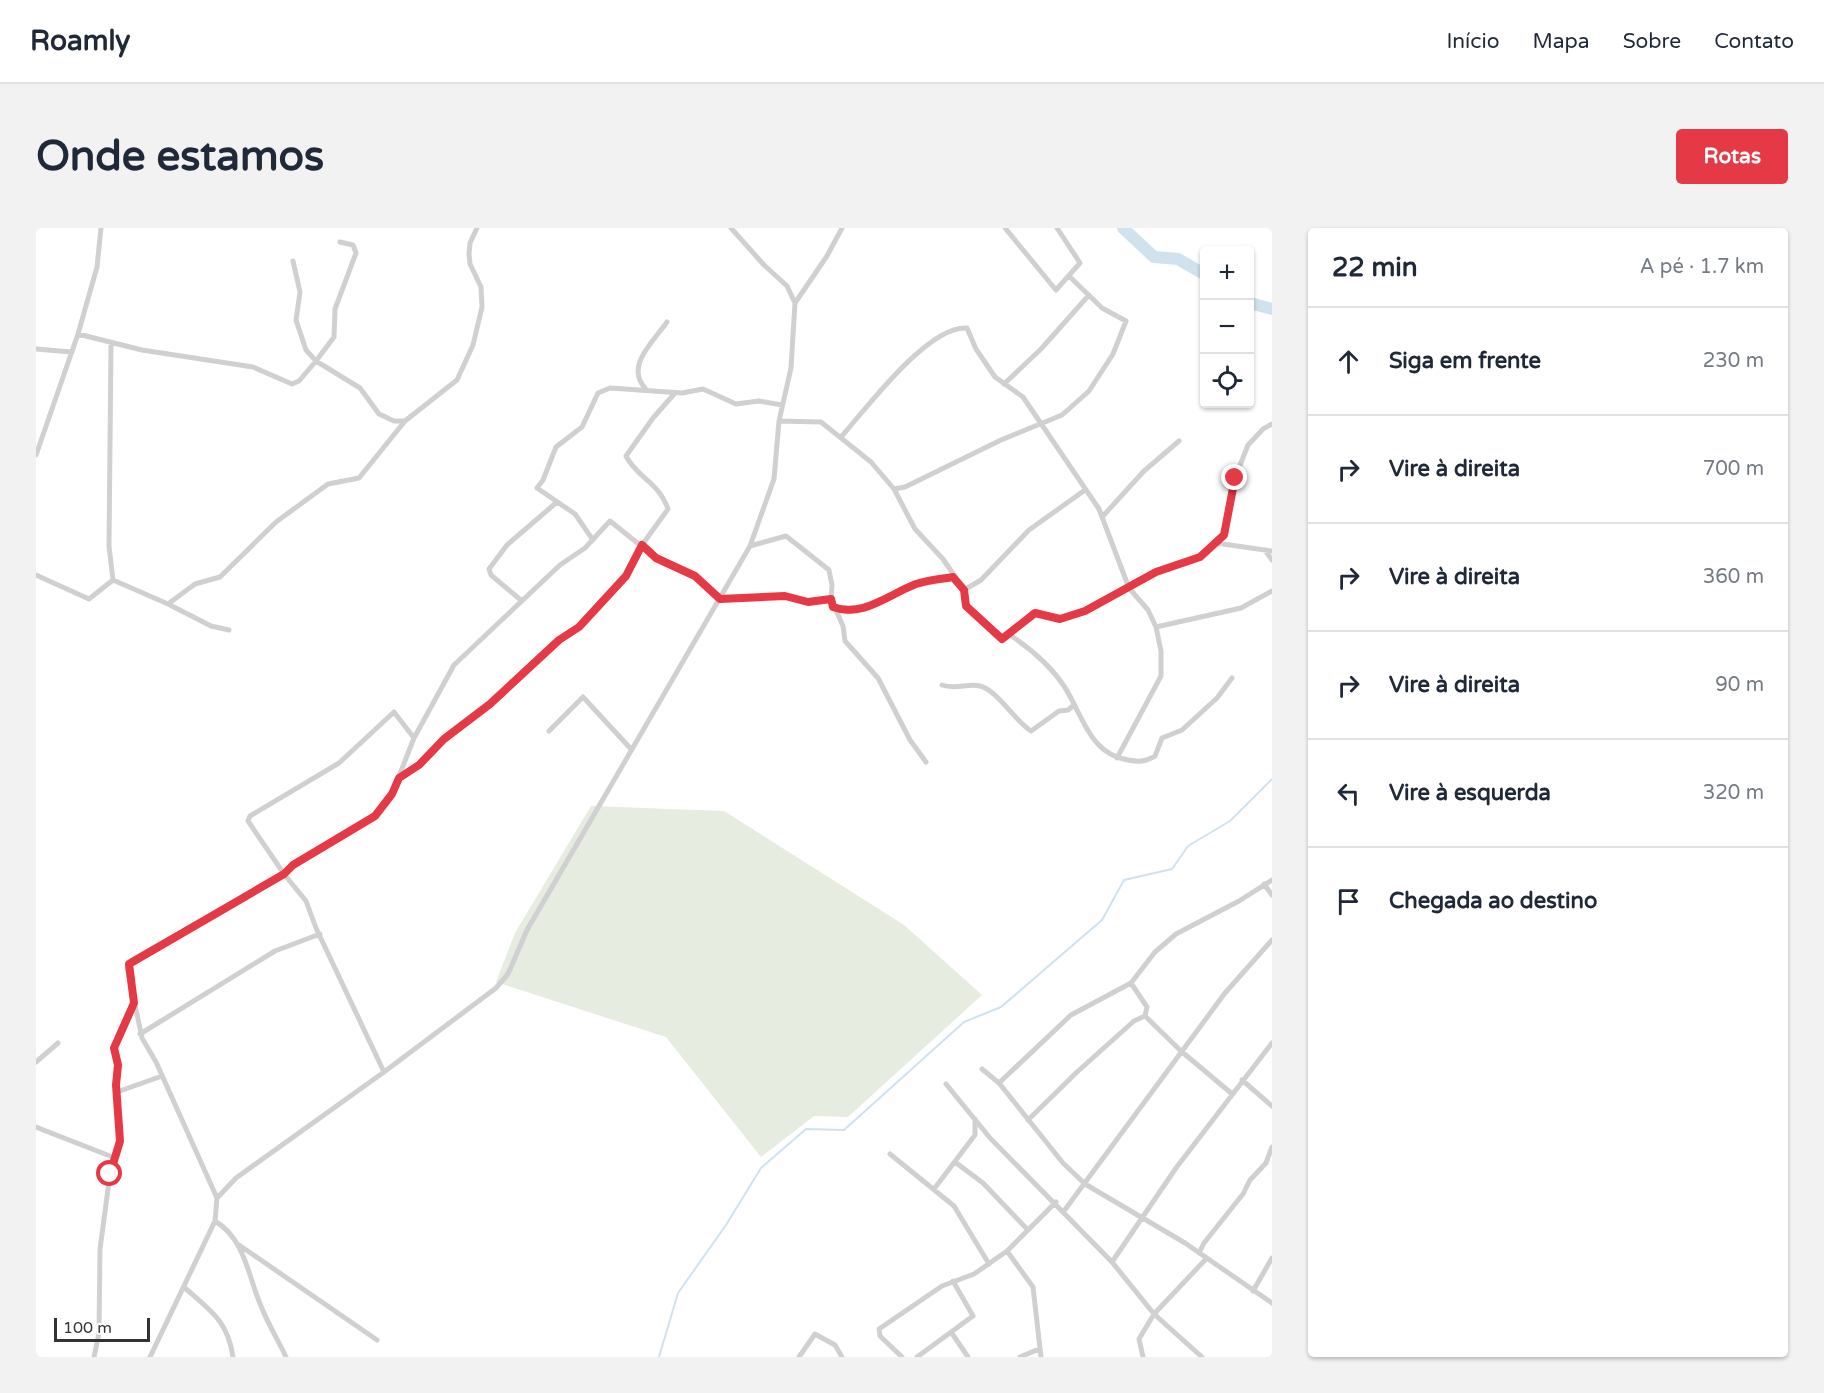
<!DOCTYPE html>
<html lang="pt">
<head>
<meta charset="utf-8">
<style>
	body { margin:0; font-family:"Varela Round",sans-serif; background:#f2f2f3; color:#1f2937 }
	.controls { position:absolute; right:18px; top:18px; display:grid; overflow:hidden; border-radius:6px; box-shadow:0 2px 4px #0004 }
	.controls button { width:54px; height:54px; display:grid; place-items:center; padding:0; border:0; border-bottom:2px solid #e0e1e3; background:#fff; color:#1f2937; font:30px sans-serif }
	.scale { position:absolute; left:18px; bottom:15px; width:96px; box-sizing:border-box; padding-left:6px; border:3px solid #333; border-top:0; font-size:16px; line-height:21px; white-space:nowrap; color:#333; -webkit-text-stroke:4px #fff; paint-order:stroke }
	.stop { position:absolute; width:18px; height:18px; margin:-14px; border:4px solid #e63946; border-radius:50%; background:#fff }
	.stop.end { background:#e63946; border-color:#fff; box-shadow:0 2px 6px #0008 }
	.list { margin:0; padding:0; list-style:none }
	h2 { display:flex; justify-content:space-between; align-items:center; height:78px; margin:0; padding:0 24px; font-size:26px }
	h2 small { font-size:20px; font-weight:400; color:#747a83 }
	.list li { display:grid; grid-template-columns:39px 1fr auto; gap:18px; align-items:center; box-sizing:border-box; height:108px; padding:0 24px; border-top:2px solid #e0e1e3 }
	.list b { display:block; font-size:22px; white-space:nowrap }
	.list em { font-size:20px; font-style:normal; color:#747a83 }
	.icon { flex:none; width:33px; height:33px; fill:none; stroke:currentColor; stroke-width:2; stroke-linecap:round; stroke-linejoin:round }
	.map { position:relative; flex:none; width:1236px; height:1129px; overflow:hidden; border-radius:6px }
	header { display:flex; align-items:center; gap:36px; box-sizing:border-box; height:84px; padding:0 30px; background:#fff; border-bottom:2px solid #e0e1e3 }
	header strong { font-size:28px }
	nav { display:flex; gap:33px; margin-inline-start:auto; font-size:21px }
	.intro { display:flex; align-items:center; justify-content:space-between; box-sizing:border-box; height:144px; padding:0 36px }
	h1 { margin:0; font-size:42px }
	.button { padding:15px 27px; border-radius:6px; background:#e63946; color:#fff; font-size:21px; font-weight:700 }
	main { display:flex; gap:36px; padding:0 36px }
	aside { flex:1; background:#fff; border-radius:6px; box-shadow:0 2px 4px #0004 }
	.map>svg:first-child { display:block }
	.green { fill:#e6ecdf }
	.lines { fill:none; stroke-linecap:round; stroke-linejoin:round }
	.stream { stroke:#cfe2ee; stroke-width:2 }
	.river { stroke:#cfe2ee; stroke-width:12 }
	.minor { stroke:#d0d0d0; stroke-width:5 }
	.route { stroke:#e63946; stroke-width:8 }
</style>
</head>
<body>
<header>
<strong>Roamly</strong>
<nav><a>Início</a><a>Mapa</a><a>Sobre</a><a>Contato</a></nav>
</header>
<div class="intro"><h1>Onde estamos</h1><a class="button">Rotas</a></div>
<main>
<div class="map">
<svg width="1236" height="1129" viewBox="0 0 1236 1129">
	<rect width="100%" height="100%" fill="#fff"/>
	<!-- green -->
	<path class="green" d="M555 578 688 583 868 697 946 767 812 889 778 888 725 929 630 809 460 754 479 705Z"/>
	<g class="lines">
		<!-- stream -->
		<path class="stream" d="M623 1129 642 1065 690 997 725 940 770 901 808 902 928 794 965 779 1066 692 1088 652 1136 641 1152 618 1194 593 1236 551"/>
		<!-- river -->
		<path class="river" d="M1087 0 1118 29 1142 31 1168 46
			M1214 75 1236 81"/>
		<!-- minor -->
		<path class="minor" d="M695 0 728 37 751 58 759 75
			M969 0 1020 62 1044 35 1021 0
			M257 33 264 64 260 92 270 122 280 133 324 160 343 186 358 193H369
			M42 106 106 122 217 139 256 156 263 153 280 133 298 109 299 81 320 25 317 17 304 14
			M0 121 36 124
			M968 156 1005 121 1053 67
			M609 160C589 138 617 114 631 94
			M743 193 785 194 835 234 858 261 879 301 907 331 928 362 930 378 966 411 1000 385 1024 391 1049 383 1120 344 1164 329 1188 307 1199 250 1212 217 1227 201 1236 196
			M805 209C830 181 892 97 931 100L940 121 959 149 987 169 1063 281 1093 360 1112 382 1120 399 1125 423V448L1081 530
			M0 227 42 106 61 39 65 0
			M858 261 869 259 965 212 1026 187 1053 163 1077 126 1090 93 1066 80 1034 49
			M1067 288 1108 243 1143 213
			M557 312 539 286 501 260 507 252 520 219 546 199 562 165 574 160 646 165 667 161 700 176 723 173 746 177
			M1180 315 1236 323
			M714 318 750 308 793 342 796 357 795 371 807 398 809 413 842 450 874 512 890 534
			M1229 322 1236 332
			M0 347 53 371 77 352 73 318 75 115
			M77 352 132 376 175 398 193 402
			M928 362 945 352 993 302 1049 262
			M486 373 455 347 453 341 471 317 521 274
			M132 376 159 356 184 349 240 294 292 256 323 250 369 193 421 152 437 117 446 79 445 59 434 36 433 26 434 15 441 0
			M797 379 811 384 817 383 880 356 917 349
			M1120 399 1205 380 1236 363
			M974 407C995 421 1014 437 1028 458 1047 487 1053 526 1092 532 1103 534 1109 534 1119 528L1126 510 1146 502 1181 470 1196 450
			M906 457C920 462 931 455 944 458 961 462 979 493 995 503L1023 483 1032 482 1038 477
			M513 503 547 469 595 521
			M363 550 383 537 408 511 454 476 523 412 543 399 589 348 606 317 632 281C622 253 602 251 590 228L617 190 639 165
			M1228 656 1236 667
			M1109 788 1145 823 1195 865
			M104 806 239 723 284 706
			M0 834 22 815
			M946 841 963 855 1027 935 1049 956 1149 1015 1236 1075
			M348 844 280 700 270 673 248 646 212 593 214 588 303 535 358 484 378 510
			M1206 852 1236 878
			M963 855 1035 787 1095 755 1119 724 1140 706 1203 673 1236 652
			M910 856 954 910 1076 1034 1118 1086 1166 1129
			M81 864 126 848
			M992 892 1041 844 1098 793 1109 788 1111 779 1095 755
			M0 899 79 930
			M854 926 918 978 953 1036
			M919 934 947 955 991 1001
			M898 961 939 907V891
			M181 970 120 834 106 810 91 739 96 732 248 646 257 637 339 588 356 566 378 510 418 437 524 337 549 320 574 293 620 330 659 348 684 371 749 368 772 374 795 371
			M1028 983 1189 765 1236 712
			M179 993C209 1011 212 1048 225 1078 232 1096 242 1112 250 1129
			M203 1017 341 1112
			M971 1023 997 1059 1005 1129
			M1163 1025 1168 1015 1207 966 1214 952 1230 935 1236 919
			M1076 1034 1140 940 1236 815
			M149 1060C174 1082 192 1093 197 1129
			M1217 1063 1236 1030
			M915 1104 932 1129
			M58 1129 63 1105 64 1021 74 946 84 913 80 857 82 837 78 820 98 777
			M114 1129 179 993 181 970 200 950 348 844 460 760 472 746 491 702 714 318 738 251 743 193 755 140 759 75 791 28 806 0
			M763 1129 779 1106 799 1117 806 1129
			M866 1129 844 1108 843 1101 906 1058 938 1046 971 1023 1020 974
			M881 1129 937 1088 917 1053
			M984 1129 1003 1121
			M1107 1129 1103 1111 1118 1086 1170 1031"/>
	</g>
	<g class="lines">
		<!-- route -->
		<path class="route" d="M74 946 84 913 80 857 82 837 78 820 98 775 93 736 248 646 257 637 339 588 356 566 363 550 383 537 408 511 454 476 523 412 543 399 590 348 606 317 620 330 659 348 684 371 749 368 772 374 795 371 797 379C827 390 853 366 880 356 892 352 905 351 917 349L928 362 930 378 966 411 999 385 1024 391 1049 383 1120 344 1164 329 1188 307 1199 250"/>
	</g>
</svg>
<div class="controls">
<button>+</button>
<button>−</button>
<button><svg class="icon" aria-label="locate" viewBox="0 0 24 24"><circle cx="12" cy="12" r="6"/><path d="M12 2v4M12 18v4M2 12h4M18 12h4"/></svg></button>
</div>
<div class="scale">100 m</div>
<div class="stop" style="left:74px;top:946px"></div>
<div class="stop end" style="left:1199px;top:250px"></div>
</div>
<aside>
<h2>22 min<small>A pé · 1.7 km</small></h2>
<ul class="list">
<li><svg class="icon" aria-label="ahead" viewBox="0 0 24 24"><path d="M12 20V5M6 11l6-6 6 6"/></svg><div><b>Siga em frente</b></div><em>230 m</em></li>
<li><svg class="icon" aria-label="right" viewBox="0 0 24 24"><path d="M7 20v-9h11M14 6l5 5-5 5"/></svg><div><b>Vire à direita</b></div><em>700 m</em></li>
<li><svg class="icon" aria-label="right" viewBox="0 0 24 24"><path d="M7 20v-9h11M14 6l5 5-5 5"/></svg><div><b>Vire à direita</b></div><em>360 m</em></li>
<li><svg class="icon" aria-label="right" viewBox="0 0 24 24"><path d="M7 20v-9h11M14 6l5 5-5 5"/></svg><div><b>Vire à direita</b></div><em>90 m</em></li>
<li><svg class="icon" aria-label="left" viewBox="0 0 24 24"><path d="M17 20v-9H6M10 6l-5 5 5 5"/></svg><div><b>Vire à esquerda</b></div><em>320 m</em></li>
<li><svg class="icon" aria-label="arrive" viewBox="0 0 24 24"><path d="M6 21V4h12l-3 4 3 4H6"/></svg><div><b>Chegada ao destino</b></div></li>
</ul>
</aside>
</main>
</body>
</html>
